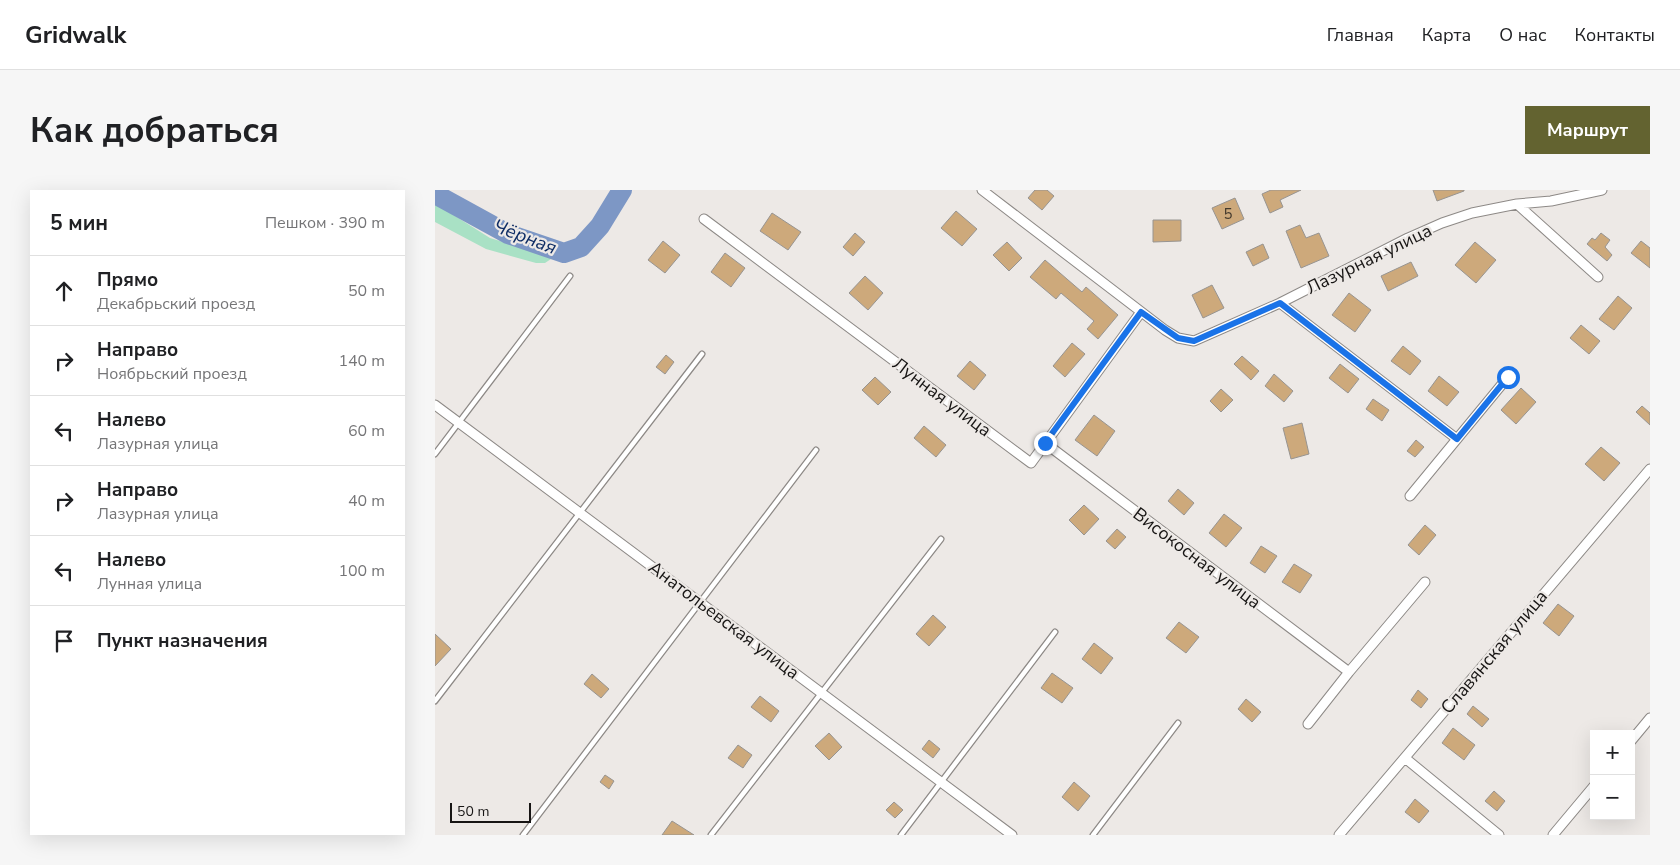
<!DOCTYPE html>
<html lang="ru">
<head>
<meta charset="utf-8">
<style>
	body { margin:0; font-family:"Nunito Sans",sans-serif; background:#f6f6f6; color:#202124 }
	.controls { position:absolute; right:15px; bottom:15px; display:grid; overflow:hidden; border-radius:0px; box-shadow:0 5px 20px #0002 }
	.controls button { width:45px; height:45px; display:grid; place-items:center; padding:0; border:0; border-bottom:1px solid #e0e0e0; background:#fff; color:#202124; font:25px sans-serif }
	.scale { position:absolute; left:15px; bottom:12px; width:81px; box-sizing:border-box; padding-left:5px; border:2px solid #171514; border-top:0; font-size:14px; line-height:18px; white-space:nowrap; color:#171514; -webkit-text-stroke:4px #ede9e6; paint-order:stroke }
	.stop { position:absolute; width:15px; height:15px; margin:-11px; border:4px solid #1a73e8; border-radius:50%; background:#fff }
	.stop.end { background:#1a73e8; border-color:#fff; box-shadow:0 1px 5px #0008 }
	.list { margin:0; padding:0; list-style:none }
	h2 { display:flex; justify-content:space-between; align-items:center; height:65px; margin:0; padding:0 20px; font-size:21px }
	h2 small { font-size:16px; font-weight:400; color:#757577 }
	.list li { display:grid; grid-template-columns:32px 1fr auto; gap:15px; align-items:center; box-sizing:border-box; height:70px; padding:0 20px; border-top:1px solid #e0e0e0 }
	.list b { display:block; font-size:19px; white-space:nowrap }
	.list p { margin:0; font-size:16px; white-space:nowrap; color:#757577 }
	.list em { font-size:16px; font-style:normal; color:#757577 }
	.icon { flex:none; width:28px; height:28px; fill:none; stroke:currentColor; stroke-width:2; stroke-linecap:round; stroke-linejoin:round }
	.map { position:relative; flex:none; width:1215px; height:645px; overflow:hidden; border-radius:0px }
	header { display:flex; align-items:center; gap:30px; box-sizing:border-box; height:70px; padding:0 25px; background:#fff; border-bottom:1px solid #e0e0e0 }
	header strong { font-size:24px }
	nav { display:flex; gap:28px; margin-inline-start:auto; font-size:18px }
	.intro { display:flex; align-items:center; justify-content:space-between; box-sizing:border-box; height:120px; padding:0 30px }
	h1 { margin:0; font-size:35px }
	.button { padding:12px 22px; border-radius:0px; background:#636330; color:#fff; font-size:18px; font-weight:700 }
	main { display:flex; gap:30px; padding:0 30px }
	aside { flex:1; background:#fff; border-radius:0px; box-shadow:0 5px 20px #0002 }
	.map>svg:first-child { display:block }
	.green { fill:#a9e1c5 }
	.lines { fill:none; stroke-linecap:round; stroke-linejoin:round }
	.river { stroke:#7d97c5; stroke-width:20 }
	.building { fill:#cda97b; stroke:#979491 }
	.service-casing { stroke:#8d8986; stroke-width:7 }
	.minor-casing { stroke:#8d8986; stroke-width:11 }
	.service { stroke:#fff; stroke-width:4.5 }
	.minor { stroke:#fff; stroke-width:9 }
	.route { stroke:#1a73e8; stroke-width:6 }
	.labels { text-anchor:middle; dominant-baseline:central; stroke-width:4.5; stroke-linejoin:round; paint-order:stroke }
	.number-label { font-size:15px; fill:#443a2e }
	.street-label { font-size:18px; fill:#171514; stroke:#ede9e6 }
	.water-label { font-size:19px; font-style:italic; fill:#0f2d65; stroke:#ede9e6 }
</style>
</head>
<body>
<header>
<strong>Gridwalk</strong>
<nav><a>Главная</a><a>Карта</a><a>О нас</a><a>Контакты</a></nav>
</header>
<div class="intro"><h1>Как добраться</h1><a class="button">Маршрут</a></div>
<main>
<aside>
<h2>5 мин<small>Пешком · 390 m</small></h2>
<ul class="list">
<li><svg class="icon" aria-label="ahead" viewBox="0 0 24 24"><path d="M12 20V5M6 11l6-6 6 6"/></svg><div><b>Прямо</b><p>Декабрьский проезд</p></div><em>50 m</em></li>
<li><svg class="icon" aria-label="right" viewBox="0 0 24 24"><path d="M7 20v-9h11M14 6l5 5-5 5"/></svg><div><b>Направо</b><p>Ноябрьский проезд</p></div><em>140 m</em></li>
<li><svg class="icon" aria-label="left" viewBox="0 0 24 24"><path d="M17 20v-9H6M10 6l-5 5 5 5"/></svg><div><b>Налево</b><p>Лазурная улица</p></div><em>60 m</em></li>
<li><svg class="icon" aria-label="right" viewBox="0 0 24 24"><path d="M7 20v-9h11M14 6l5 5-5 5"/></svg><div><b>Направо</b><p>Лазурная улица</p></div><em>40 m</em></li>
<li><svg class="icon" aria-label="left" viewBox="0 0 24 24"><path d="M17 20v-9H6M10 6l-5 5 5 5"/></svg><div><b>Налево</b><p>Лунная улица</p></div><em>100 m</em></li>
<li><svg class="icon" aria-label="arrive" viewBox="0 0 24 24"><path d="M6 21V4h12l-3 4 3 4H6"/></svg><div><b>Пункт назначения</b></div></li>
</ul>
</aside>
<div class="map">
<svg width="1215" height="645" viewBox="0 0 1215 645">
	<rect width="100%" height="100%" fill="#ede9e6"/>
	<!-- green -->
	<path class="green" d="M0 15 9 19 55 48 109 64 116 69 110 73H101L51 59 0 32Z"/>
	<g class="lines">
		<!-- river -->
		<path class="river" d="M0 4 73 44 129 63 146 57 165 36 187 0"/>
	</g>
	<!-- building -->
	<path class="building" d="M600 0H612L619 6 607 20 593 8Z
		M836 0H866L845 10 848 17 835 23 827 4Z
		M998 0H1029V1L1002 11Z
		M800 8 809 29 787 39 777 18Z
		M521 21 542 39 527 56 506 38Z
		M337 23 366 42 353 60 325 41Z
		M718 30H746V51L718 52Z
		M865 35 871 48 884 43 894 66 866 78 851 41Z
		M420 43 430 52 418 66 408 57Z
		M1166 43 1175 50 1170 57 1177 65 1172 71 1152 54 1157 48 1160 50Z
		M228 51 245 65 230 83 213 70Z
		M1206 51 1215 58V78L1196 63Z
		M572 52 587 68 574 81 558 65Z
		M1040 52 1061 70 1041 93 1020 75Z
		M828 54 834 68 818 76 811 62Z
		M290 63 310 78 296 97 276 82Z
		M610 70 647 102 651 97 683 125 663 149 652 139 659 131 626 103 621 109 595 87Z
		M976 72 983 86 953 101 946 86Z
		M430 86 448 103 433 120 414 103Z
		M777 95 789 118 768 128 757 105Z
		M914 103 936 120 920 142 897 125Z
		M1183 106 1197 118 1179 140 1164 129Z
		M1146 135 1165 151 1154 164 1135 148Z
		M637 153 650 164 630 187 618 176Z
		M968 156 986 171 975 185 956 171Z
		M231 165 239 172 230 184 221 177Z
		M807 166 824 181 816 190 799 174Z
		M535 171 551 185 539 200 522 186Z
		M905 174 924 189 913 203 894 188Z
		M839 184 858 201 849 212 830 196Z
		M1004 186 1024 202 1012 216 993 201Z
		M440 187 456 202 443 215 427 200Z
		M1086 198 1101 212 1081 234 1066 220Z
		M786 199 798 210 786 222 775 211Z
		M938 209 954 220 947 231 931 219Z
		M1207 216 1215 223V235L1201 222Z
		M659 225 680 241 662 266 640 250Z
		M867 233 874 264 856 269 848 238Z
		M489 236 511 255 501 267 479 248Z
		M981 250 989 257 980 267 972 261Z
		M1166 257 1185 273 1169 291 1150 274Z
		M743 299 759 313 749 325 733 311Z
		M649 315 664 329 649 345 634 330Z
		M789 324 807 338 791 357 774 343Z
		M990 335 1001 345 984 365 973 355Z
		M682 339 691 347 680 359 671 351Z
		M826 356 842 366 830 383 815 373Z
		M859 374 877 385 865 403 847 392Z
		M1123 414 1139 426 1124 446 1108 433Z
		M498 425 511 437 494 456 481 444Z
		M744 432 764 447 751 463 731 448Z
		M0 444 16 459 0 476Z
		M659 453 678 468 666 484 647 469Z
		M617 483 638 498 627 513 606 498Z
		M157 484 174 499 166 508 149 494Z
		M983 500 993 509 986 518 976 510Z
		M325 506 344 521 336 532 316 517Z
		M811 509 826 522 817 532 803 519Z
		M1038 516 1054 529 1047 537 1032 524Z
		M1018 538 1040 555 1029 570 1007 553Z
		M394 543 407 557 394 570 380 556Z
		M494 550 505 559 498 568 487 559Z
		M303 555 317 565 308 578 293 568Z
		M170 585 179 591 174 599 165 592Z
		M639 592 655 606 643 621 627 607Z
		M1059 601 1070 611 1062 621 1050 611Z
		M980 609 994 621 984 633 970 622Z
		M459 612 468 620 460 628 451 620Z
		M237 631 259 645H227Z"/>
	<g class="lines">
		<!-- service casing -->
		<g class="service-casing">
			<path id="service" d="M0 264 135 86
				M0 511 267 164
				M88 645 381 260
				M276 645 506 349
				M466 645 620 442
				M658 645 743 533"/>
		</g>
		<!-- minor casing -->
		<g class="minor-casing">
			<path id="minor" d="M547 0 730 140 743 148 759 151 845 113 973 48 1007 33 1037 23 1082 14 1116 11 1167 0
				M1082 14 1163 87
				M269 29 596 273 706 122
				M845 113 1022 249
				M0 215 577 645
				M610 253 914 482
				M975 306 1073 187
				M873 534 914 482 990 392
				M1196 551 1215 528
				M970 568 1064 645
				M904 645 1215 279
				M1118 645 1159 596"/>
		</g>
		<!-- service -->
		<use href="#service" class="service"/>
		<!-- minor -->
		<use href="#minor" class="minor"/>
	</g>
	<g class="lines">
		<!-- route -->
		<path class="route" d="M610 253 706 122 743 148 759 151 845 113 1022 249 1073 187"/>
	</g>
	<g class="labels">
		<!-- number labels -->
		<g class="number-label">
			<text x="793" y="24">5</text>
		</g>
		<!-- street labels -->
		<g class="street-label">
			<text transform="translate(934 69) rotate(-26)">Лазурная улица</text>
			<text transform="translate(507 207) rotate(37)">Лунная улица</text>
			<text transform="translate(762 368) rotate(37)">Високосная улица</text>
			<text transform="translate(289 430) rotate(37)">Анатольевская улица</text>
			<text transform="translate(1059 462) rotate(-50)">Славянская улица</text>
		</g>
		<!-- water labels -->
		<g class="water-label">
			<text transform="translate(90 47) rotate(21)">Чёрная</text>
		</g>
	</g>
</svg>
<div class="controls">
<button>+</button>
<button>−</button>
</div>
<div class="scale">50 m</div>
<div class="stop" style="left:1073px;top:187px"></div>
<div class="stop end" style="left:610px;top:253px"></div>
</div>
</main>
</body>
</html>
